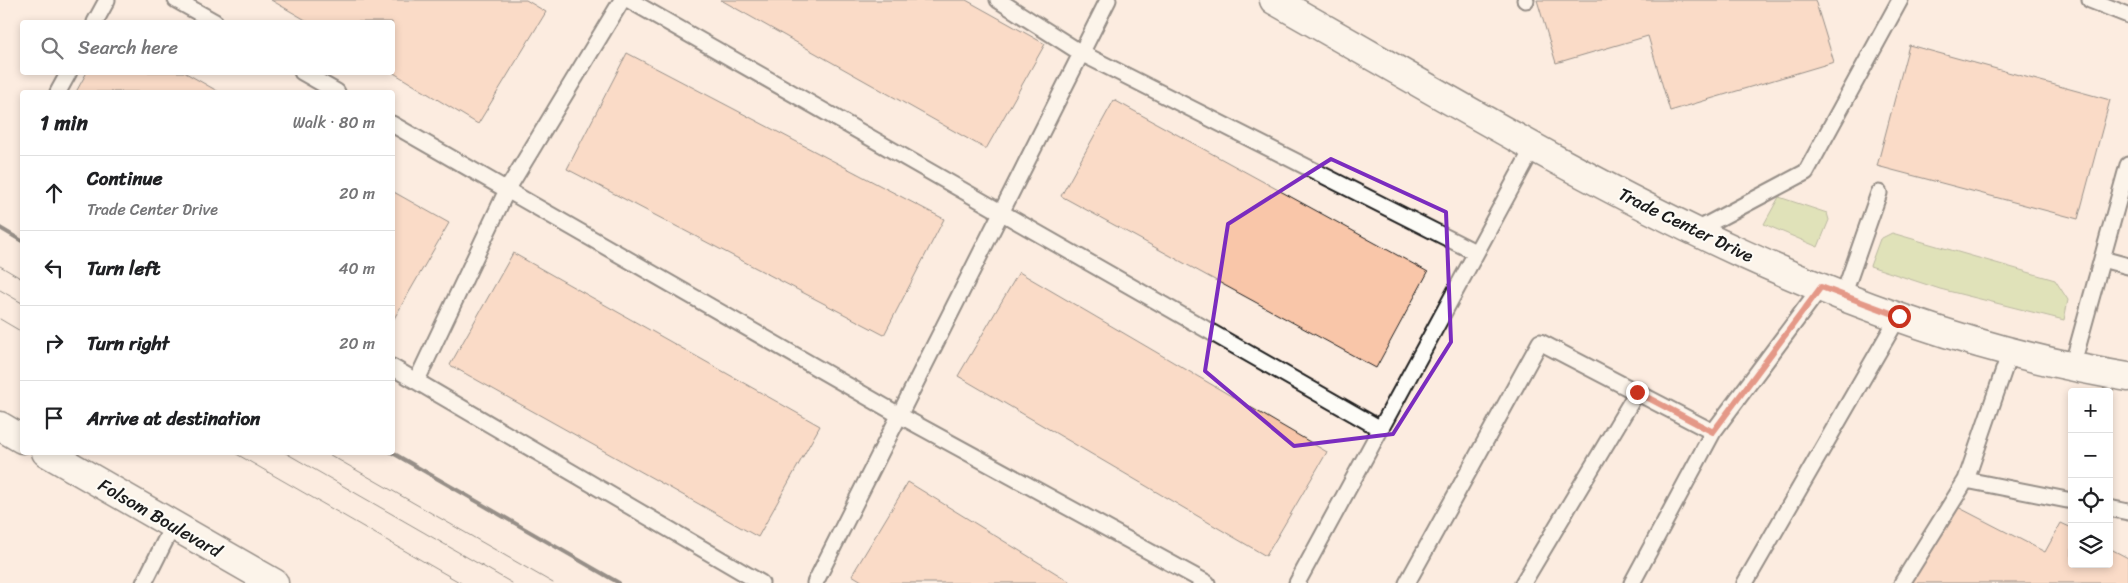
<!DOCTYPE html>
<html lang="en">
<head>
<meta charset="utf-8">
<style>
	body { margin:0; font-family:Sriracha,sans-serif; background:#f2f2f2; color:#202124 }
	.controls { position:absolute; right:15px; bottom:15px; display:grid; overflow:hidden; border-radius:5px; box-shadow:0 2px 8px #0003 }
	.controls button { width:45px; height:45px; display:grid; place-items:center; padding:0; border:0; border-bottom:1px solid #e0e0e0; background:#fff; color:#202124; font:25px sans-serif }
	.stop { position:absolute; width:15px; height:15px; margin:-11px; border:4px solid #c8321e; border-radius:50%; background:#fff }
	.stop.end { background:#c8321e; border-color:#fff; box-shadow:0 1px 5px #0008 }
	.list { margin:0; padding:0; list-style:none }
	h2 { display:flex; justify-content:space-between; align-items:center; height:65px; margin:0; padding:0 20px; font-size:21px }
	h2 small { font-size:16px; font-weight:400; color:#757577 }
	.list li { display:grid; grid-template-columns:32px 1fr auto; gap:15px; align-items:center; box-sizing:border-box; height:75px; padding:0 20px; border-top:1px solid #e0e0e0 }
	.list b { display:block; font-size:19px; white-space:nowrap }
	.list p { margin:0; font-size:16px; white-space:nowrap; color:#757577 }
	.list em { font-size:16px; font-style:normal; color:#757577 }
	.icon { flex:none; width:28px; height:28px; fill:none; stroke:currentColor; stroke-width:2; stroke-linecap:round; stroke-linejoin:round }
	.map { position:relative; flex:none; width:2128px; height:583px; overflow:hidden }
	.search { position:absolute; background:#fff; box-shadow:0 2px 8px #0003; left:20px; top:20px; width:375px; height:55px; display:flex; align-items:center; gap:12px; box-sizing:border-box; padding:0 18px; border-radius:5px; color:#757577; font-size:19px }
	.panel { position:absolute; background:#fff; box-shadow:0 2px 8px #0003; left:20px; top:90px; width:375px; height:365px; border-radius:5px }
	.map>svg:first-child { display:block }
	.green { fill:#bfd58b; stroke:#6e7854 }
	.building { fill:#f9c6a9; stroke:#1c1c1c }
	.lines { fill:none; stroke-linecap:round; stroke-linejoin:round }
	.service-casing { stroke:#1c1c1c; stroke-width:19 }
	.tertiary-casing { stroke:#1c1c1c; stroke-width:31 }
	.secondary-casing { stroke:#1c1c1c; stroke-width:31 }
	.service { stroke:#fdfcf7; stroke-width:15 }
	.tertiary { stroke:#fdfcf7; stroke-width:28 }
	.secondary { stroke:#fdfcf7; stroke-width:28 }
	.tram { stroke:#1c1c1c; stroke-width:1 }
	.rail { stroke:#1c1c1c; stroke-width:4 }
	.route { stroke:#c8321e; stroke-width:6 }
	.marked { fill:none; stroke:#7b2cbf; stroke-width:4; stroke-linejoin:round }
	.labels { text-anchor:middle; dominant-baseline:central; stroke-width:4; stroke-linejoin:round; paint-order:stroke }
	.street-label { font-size:18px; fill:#1c1c1c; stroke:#fdfcf7 }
</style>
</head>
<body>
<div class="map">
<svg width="2128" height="583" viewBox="0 0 2128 583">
	<rect width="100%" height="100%" fill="#fcece0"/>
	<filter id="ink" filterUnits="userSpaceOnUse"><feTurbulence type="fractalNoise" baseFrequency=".02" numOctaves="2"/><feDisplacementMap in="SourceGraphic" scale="10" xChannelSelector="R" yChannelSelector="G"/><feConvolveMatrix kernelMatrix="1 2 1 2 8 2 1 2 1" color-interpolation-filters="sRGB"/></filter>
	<g filter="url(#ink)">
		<!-- green -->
		<path class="green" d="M1779 197 1827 213 1829 220 1818 247 1764 224Z
			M1892 233 2055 280 2068 300 2064 320 1940 289 1870 266 1880 239Z"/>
		<!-- building -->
		<path class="building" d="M271 0H526L546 12 478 124 392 72V22H309Z
			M721 0H966L1045 44 986 149Z
			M1537 0H1815L1834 62 1670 111 1648 36 1556 63Z
			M1909 45 2110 100 2078 219 1877 166Z
			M627 53 944 219 884 335 567 169Z
			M87 72H184L219 92H76Z
			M1114 100 1428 272 1376 368 1061 196Z
			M392 191 449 223 392 322Z
			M513 253 820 426 758 537 450 365Z
			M1019 272 1327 452 1266 556 958 376Z
			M908 482 1072 583H865L852 575Z
			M1950 503 2045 552 2061 523 2072 528V564H2109V548L2128 558V583H1909Z"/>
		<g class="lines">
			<!-- service casing -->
			<g class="service-casing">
				<path id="service" d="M176 0 215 22
					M629 0 1379 428
					M998 0 1081 53 1475 252
					M1525 0H1526
					M2090 0 2128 15
					M95 22 107 0
					M302 72 337 92
					M58 92 69 72
					M392 124 899 415 1207 583
					M1695 231 1806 172 1900 0
					M2102 259 2128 266
					M1843 296 1879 193
					M392 367 761 583
					M2072 367 2128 165
					M417 380 507 190 622 0
					M1966 480 2010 352
					M2109 508 2128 512
					M144 583 173 525
					M815 583 1108 0
					M1297 583 1534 146
					M1407 583 1540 342 1713 432
					M1523 583 1637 392
					M1632 583 1713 432 1821 287
					M1745 583 1899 316
					M1902 583 1966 480 2072 501"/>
			</g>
			<!-- tertiary casing -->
			<g class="tertiary-casing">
				<path id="tertiary" d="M1274 0C1544 152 1817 327 2128 377"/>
			</g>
			<!-- secondary casing -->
			<g class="secondary-casing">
				<path id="secondary" d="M0 426 22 439
					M46 452 274 583"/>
			</g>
			<!-- service -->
			<use href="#service" class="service"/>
			<!-- tertiary -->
			<use href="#tertiary" class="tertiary"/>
			<!-- secondary -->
			<use href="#secondary" class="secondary"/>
			<!-- tram -->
			<path class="tram" d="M0 266 22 279
				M0 290 22 303
				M0 319 22 332
				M233 452 461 583
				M284 452 512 583
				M325 452 553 583"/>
			<!-- rail -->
			<path class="rail" d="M0 228 22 241
				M391 452 619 583"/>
		</g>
	</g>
	<g class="lines" filter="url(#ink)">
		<!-- route -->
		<path class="route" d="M1637 392 1713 432 1821 287 1899 316"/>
	</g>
	<!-- marked area -->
	<path d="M0 0H2128V583H0ZM1331 159 1446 212 1451 342 1393 434 1294 446 1205 371 1228 224Z" fill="#fcece0" fill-opacity=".55" fill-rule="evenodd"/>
	<path class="marked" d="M1331 159 1446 212 1451 342 1393 434 1294 446 1205 371 1228 224Z"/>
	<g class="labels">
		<!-- street labels -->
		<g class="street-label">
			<text transform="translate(1686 225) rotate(26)">Trade Center Drive</text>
			<text transform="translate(160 518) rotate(30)">Folsom Boulevard</text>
		</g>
	</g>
</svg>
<div class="controls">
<button>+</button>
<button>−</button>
<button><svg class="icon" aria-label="locate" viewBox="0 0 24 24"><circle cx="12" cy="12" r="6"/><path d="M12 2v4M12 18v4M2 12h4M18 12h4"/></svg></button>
<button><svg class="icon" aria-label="layers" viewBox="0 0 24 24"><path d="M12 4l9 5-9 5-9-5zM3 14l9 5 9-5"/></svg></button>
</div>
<div class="stop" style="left:1899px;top:316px"></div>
<div class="stop end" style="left:1637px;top:392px"></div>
<div class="search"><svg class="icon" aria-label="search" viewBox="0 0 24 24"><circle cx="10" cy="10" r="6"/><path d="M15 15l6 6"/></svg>Search here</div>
<section class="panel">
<h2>1 min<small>Walk · 80 m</small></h2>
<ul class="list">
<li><svg class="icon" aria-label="ahead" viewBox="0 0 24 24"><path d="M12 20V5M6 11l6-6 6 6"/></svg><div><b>Continue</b><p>Trade Center Drive</p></div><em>20 m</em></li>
<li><svg class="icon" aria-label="left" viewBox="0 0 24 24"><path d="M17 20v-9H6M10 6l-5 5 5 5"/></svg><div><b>Turn left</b></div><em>40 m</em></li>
<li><svg class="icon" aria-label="right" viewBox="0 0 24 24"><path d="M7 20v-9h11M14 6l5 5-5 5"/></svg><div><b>Turn right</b></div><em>20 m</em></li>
<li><svg class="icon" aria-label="arrive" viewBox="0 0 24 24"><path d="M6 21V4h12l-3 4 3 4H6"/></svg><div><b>Arrive at destination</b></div></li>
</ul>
</section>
</div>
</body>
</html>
